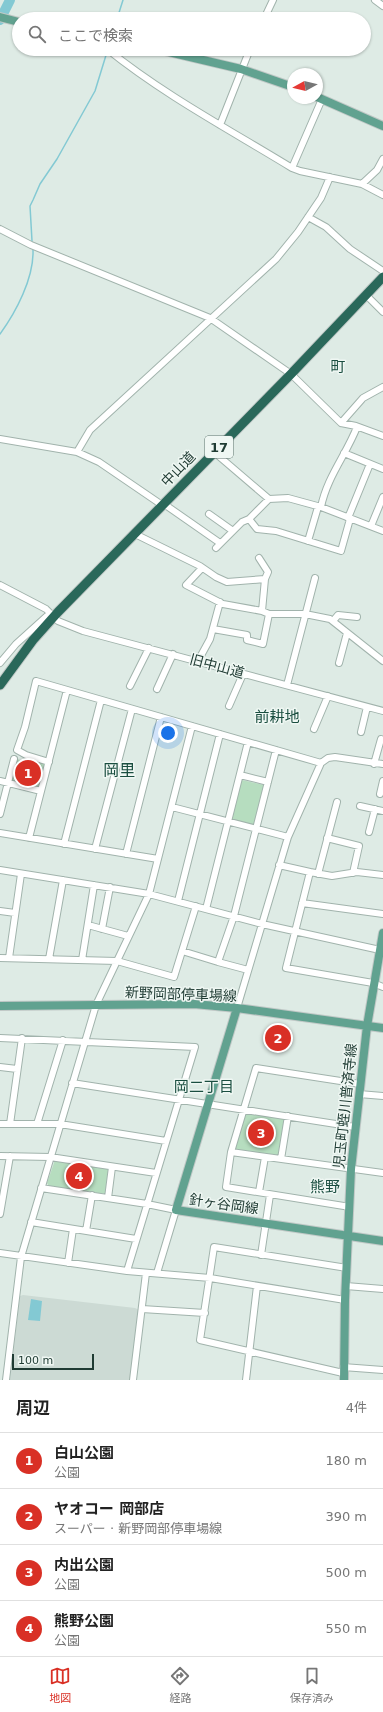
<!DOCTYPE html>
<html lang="ja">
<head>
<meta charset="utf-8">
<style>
	body { margin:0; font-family:"DejaVu Sans","Noto Sans JP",sans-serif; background:#f6f6f6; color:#222 }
	.compass { position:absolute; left:287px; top:68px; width:36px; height:36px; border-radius:50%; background:#fff; box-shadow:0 1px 3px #0004; rotate:262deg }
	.scale { position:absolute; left:12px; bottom:10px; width:82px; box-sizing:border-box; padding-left:4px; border:2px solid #1f3b33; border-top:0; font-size:11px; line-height:14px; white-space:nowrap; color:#1f3b33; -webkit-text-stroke:3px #eff7f3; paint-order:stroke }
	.you { position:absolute; left:168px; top:733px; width:14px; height:14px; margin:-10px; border:3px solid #fff; border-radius:50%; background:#1a73e8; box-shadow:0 0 0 6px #1a73e833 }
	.badge { display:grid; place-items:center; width:26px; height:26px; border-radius:50%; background:#d93025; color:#fff; font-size:13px; font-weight:700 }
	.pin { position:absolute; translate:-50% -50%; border:2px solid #fff; box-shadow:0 1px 4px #0006 }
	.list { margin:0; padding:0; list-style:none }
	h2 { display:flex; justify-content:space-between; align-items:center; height:52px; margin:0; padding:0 16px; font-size:17px }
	h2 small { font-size:13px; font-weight:400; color:#767676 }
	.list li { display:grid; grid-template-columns:26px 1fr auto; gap:12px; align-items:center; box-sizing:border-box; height:56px; padding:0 16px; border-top:1px solid #e0e0e0 }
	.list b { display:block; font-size:15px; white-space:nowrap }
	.list p { margin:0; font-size:13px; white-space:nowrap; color:#767676 }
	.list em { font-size:13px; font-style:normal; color:#767676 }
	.icon { flex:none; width:22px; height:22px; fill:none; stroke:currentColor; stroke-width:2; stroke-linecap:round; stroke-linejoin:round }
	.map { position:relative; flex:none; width:383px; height:1380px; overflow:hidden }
	.search { position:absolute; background:#fff; box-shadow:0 1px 3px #0004; left:12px; right:12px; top:12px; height:44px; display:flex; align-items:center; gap:10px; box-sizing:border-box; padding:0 14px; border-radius:22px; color:#767676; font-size:15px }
	.sheet { height:276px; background:#fff }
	nav { display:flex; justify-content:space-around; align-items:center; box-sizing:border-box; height:56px; border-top:1px solid #e0e0e0; background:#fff; font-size:11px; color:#767676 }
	nav a { display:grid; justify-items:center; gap:2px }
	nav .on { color:#d93025 }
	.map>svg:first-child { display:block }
	.built { fill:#ccdad4 }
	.green { fill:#b6ddbf }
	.water { fill:#83c9d3 }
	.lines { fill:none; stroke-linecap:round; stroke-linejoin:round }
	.stream { stroke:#83c9d3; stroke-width:1.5 }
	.river { stroke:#83c9d3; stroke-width:10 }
	.minor-casing { stroke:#a1b3ac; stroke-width:8 }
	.major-casing { stroke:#c0c8c6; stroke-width:10 }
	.highway-casing { stroke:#c0c8c6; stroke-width:11 }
	.minor { stroke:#fff; stroke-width:6 }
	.major { stroke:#61a290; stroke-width:8 }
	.highway { stroke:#2a685a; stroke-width:9 }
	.labels { text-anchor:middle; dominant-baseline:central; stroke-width:3; stroke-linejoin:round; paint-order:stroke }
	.shield { fill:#eff7f3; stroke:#5d736d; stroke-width:1 }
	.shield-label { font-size:13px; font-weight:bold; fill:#1f3b33 }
	.street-label { font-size:14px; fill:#1f3b33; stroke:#eff7f3 }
	.neighbourhood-label { font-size:15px; fill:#1a4e40; stroke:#eff7f3 }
	.quarter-label { font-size:16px; fill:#1a4e40; stroke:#eff7f3 }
</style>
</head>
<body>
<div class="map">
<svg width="383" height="1380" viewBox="0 0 383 1380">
	<rect width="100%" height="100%" fill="#deebe5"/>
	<!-- built -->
	<path class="built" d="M23 1295 135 1308 139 1310 130 1380H10L20 1296Z"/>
	<!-- green -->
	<path class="green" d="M24 758 45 762 46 764 39 788 11 782 17 759 23 761Z
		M242 780 264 785 254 826 231 819Z
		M247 1113 286 1119 279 1157 236 1150 234 1148 244 1115Z
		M55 1160 109 1168 106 1194 49 1186 47 1183Z"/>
	<!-- water -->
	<path class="water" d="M31 1299 42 1301 40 1321 28 1320Z"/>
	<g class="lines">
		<!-- stream -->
		<path class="stream" d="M117 19 123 0
			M32 241 30 206 33 200 40 184 57 159 95 91 107 52
			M0 334C16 312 34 278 33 250"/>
		<!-- river -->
		<path class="river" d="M0 20 10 0"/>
		<!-- minor casing -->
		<g class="minor-casing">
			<path id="minor" d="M375 0 383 6
				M264 19 273 0
				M107 49C164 95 230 130 292 168L300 171 362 184 383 195
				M220 125 250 49
				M292 168 322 99
				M362 184 377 170 383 159
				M308 217 326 227 350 249 383 271
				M0 229 31 245 210 318 291 374 341 423 356 426 383 436
				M366 295 383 312
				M341 423 363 398 383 387
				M0 439 77 452 99 462 162 505
				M77 452 90 430 276 259 298 232 321 198 330 177
				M214 452 269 499 288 498 321 507 383 531
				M344 453 383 469
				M269 499 249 519 257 529 276 531 341 551 350 519
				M164 504 220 543
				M321 507C327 477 346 455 357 427
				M209 514 233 531
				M348 518 370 464
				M371 526 383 497
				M135 534 200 566 216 577 227 582 265 579 262 611 223 604 186 585 202 568
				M308 541 318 507
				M216 548 242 522 249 519
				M259 558 268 572 265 579
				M0 585 46 609 58 621 83 631 383 711
				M262 611 269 614H305L330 619 383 661
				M333 621 338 615 357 617
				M213 629 247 635V640L263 644 269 614
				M198 661 210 639 220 602
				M0 663 16 644 47 616H54
				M339 663 347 633
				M287 685 315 578
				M130 686 149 648
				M157 689 173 654
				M229 706 243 674
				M314 729 328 696
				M361 732 367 707
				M49 762 26 755 17 750 25 727 36 681 321 763
				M374 764 381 739
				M240 775 268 782
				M0 781 41 791
				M380 794 383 781
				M360 806 383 811
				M172 807 288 837
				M0 814 14 759
				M369 832 375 809
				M0 833 158 859
				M29 838 67 690
				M327 838 359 846 353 873
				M64 844 101 700
				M95 849 132 709
				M126 854 161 717
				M279 865 310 872 332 876 357 872 383 875
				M0 870 149 894 262 924 380 950
				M310 872 286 968 373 983 383 987
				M318 874 337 802
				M178 901 220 734
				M302 903 383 914
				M206 909 248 742
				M0 911 15 913
				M88 925 128 936
				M102 929 110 887
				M182 951 218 962 234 916 276 750
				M0 958 117 961 174 977 196 906
				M9 958 21 874
				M49 959 63 880
				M82 960 94 885
				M218 962 248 970
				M237 1008 288 837 321 763 328 758 335 757 383 764
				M0 1038 195 1047 127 1271
				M0 1067 17 1069
				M72 1083 355 1127
				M359 1094 383 1096
				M0 1124H60L166 1141
				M10 1124 22 1038
				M37 1124 63 1040
				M231 1152 383 1173
				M0 1156 50 1157 156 1173
				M281 1159 288 1116
				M41 1188 147 1204 176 1210 157 1273
				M259 1192 265 1157
				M108 1198 112 1167
				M350 1207 226 1187 231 1152 256 1068 360 1084
				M0 1214 10 1156
				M31 1222 136 1239
				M86 1231 92 1195
				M0 1253 127 1271 210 1278 345 1300
				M261 1255 270 1195
				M68 1263 73 1229
				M346 1286 383 1289
				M142 1309 205 1313
				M343 1367 383 1370
				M343 1373 200 1340 214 1247 347 1268
				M6 1380 21 1257 96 1005 149 894 192 726
				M133 1380 146 1273
				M246 1380 257 1286"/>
		</g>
		<!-- major casing -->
		<g class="major-casing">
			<path id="major" d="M0 17 19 22
				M156 49 241 69 293 87
				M317 97 383 126
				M0 1006 194 1004 237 1008 383 1028
				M237 1008 176 1210 383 1241
				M344 1380 345 1300 351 1169 367 1026 383 933"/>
		</g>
		<!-- highway casing -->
		<g class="highway-casing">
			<path id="highway" d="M0 685 33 640 58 612 291 374 383 277"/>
		</g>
		<!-- minor -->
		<use href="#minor" class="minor"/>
		<!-- major -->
		<use href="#major" class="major"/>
		<!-- highway -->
		<use href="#highway" class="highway"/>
	</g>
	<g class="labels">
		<!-- shield labels -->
		<rect class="shield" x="205" y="436" width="28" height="22" rx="3"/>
		<g class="shield-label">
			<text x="219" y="447">17</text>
		</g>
		<!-- street labels -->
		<g class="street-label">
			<text transform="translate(178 469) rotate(-46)">中山道</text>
			<text transform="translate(217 666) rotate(15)">旧中山道</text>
			<text transform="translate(181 994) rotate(2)">新野岡部停車場線</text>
			<text transform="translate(345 1106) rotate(-84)">児玉町蛭川普済寺線</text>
			<text transform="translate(224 1204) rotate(8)">針ヶ谷岡線</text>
		</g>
		<!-- neighbourhood labels -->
		<g class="neighbourhood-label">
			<text x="338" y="367">町</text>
			<text x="277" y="717">前耕地</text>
			<text x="204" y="1087">岡二丁目</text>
			<text x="325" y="1187">熊野</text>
		</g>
		<!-- quarter labels -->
		<g class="quarter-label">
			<text x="119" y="770">岡里</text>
		</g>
	</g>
</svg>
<svg class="compass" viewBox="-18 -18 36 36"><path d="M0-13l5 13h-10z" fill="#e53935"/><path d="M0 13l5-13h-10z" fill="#767676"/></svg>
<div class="scale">100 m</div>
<div class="you"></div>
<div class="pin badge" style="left:28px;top:773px">1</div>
<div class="pin badge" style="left:278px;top:1038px">2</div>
<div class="pin badge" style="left:261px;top:1133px">3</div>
<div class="pin badge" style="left:79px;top:1176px">4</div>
<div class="search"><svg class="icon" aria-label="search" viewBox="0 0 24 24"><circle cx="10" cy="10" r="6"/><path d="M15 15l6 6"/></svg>ここで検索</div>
</div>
<section class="sheet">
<h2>周辺<small>4件</small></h2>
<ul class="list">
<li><span class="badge">1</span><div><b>白山公園</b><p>公園</p></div><em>180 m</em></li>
<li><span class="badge">2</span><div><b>ヤオコー 岡部店</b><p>スーパー · 新野岡部停車場線</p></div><em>390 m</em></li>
<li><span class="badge">3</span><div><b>内出公園</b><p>公園</p></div><em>500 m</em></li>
<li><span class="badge">4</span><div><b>熊野公園</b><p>公園</p></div><em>550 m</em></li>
</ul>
</section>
<nav>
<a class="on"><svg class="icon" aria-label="map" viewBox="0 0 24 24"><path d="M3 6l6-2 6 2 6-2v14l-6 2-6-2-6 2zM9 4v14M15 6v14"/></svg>地図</a>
<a><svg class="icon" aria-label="directions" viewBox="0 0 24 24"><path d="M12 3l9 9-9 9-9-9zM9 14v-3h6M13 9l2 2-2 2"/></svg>経路</a>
<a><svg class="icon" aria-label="saved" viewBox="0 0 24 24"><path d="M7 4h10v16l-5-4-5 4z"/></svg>保存済み</a>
</nav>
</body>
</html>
